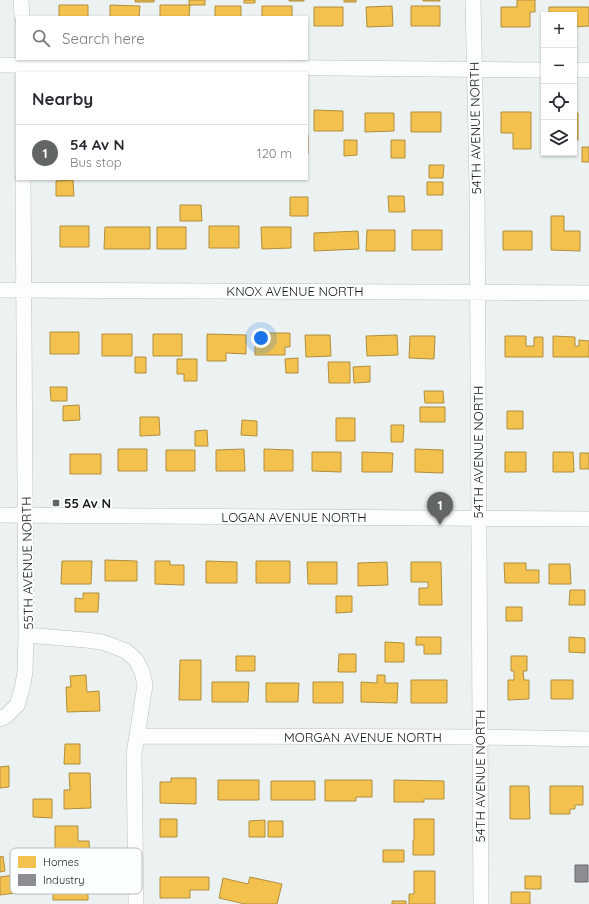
<!DOCTYPE html>
<html lang="en">
<head>
<meta charset="utf-8">
<style>
	body { margin:0; font-family:Quicksand,sans-serif; background:#f2f2f3; color:#2b2b33 }
	.controls { position:absolute; right:12px; top:12px; display:grid; overflow:hidden; border-radius:0px; box-shadow:0 1px 3px #0004 }
	.controls button { width:36px; height:36px; display:grid; place-items:center; padding:0; border:0; border-bottom:1px solid #e1e1e2; background:#fff; color:#2b2b33; font:20px sans-serif }
	.you { position:absolute; left:261px; top:338px; width:14px; height:14px; margin:-10px; border:3px solid #fff; border-radius:50%; background:#1a73e8; box-shadow:0 0 0 6px #1a73e833 }
	.badge { display:grid; place-items:center; width:26px; height:26px; border-radius:50%; background:#626565; color:#fff; font-size:13px; font-weight:700 }
	.pin { position:absolute; translate:-50% -33px; filter:drop-shadow(0 1px 2px #0008) }
	.pin::after { content:''; position:absolute; top:21px; width:14px; height:12px; background:inherit; clip-path:polygon(0 0,100% 0,50% 100%) }
	.list { margin:0; padding:0; list-style:none }
	h2 { display:flex; justify-content:space-between; align-items:center; height:52px; margin:0; padding:0 16px; font-size:17px }
	h2 small { font-size:13px; font-weight:400; color:#7c7c81 }
	.list li { display:grid; grid-template-columns:26px 1fr auto; gap:12px; align-items:center; box-sizing:border-box; height:56px; padding:0 16px; border-top:1px solid #e1e1e2 }
	.list b { display:block; font-size:15px; white-space:nowrap }
	.list p { margin:0; font-size:13px; white-space:nowrap; color:#7c7c81 }
	.list em { font-size:13px; font-style:normal; color:#7c7c81 }
	.icon { flex:none; width:22px; height:22px; fill:none; stroke:currentColor; stroke-width:2; stroke-linecap:round; stroke-linejoin:round }
	.map { position:relative; flex:none; width:589px; height:904px; overflow:hidden }
	.search { position:absolute; background:#fff; box-shadow:0 1px 3px #0004; left:16px; top:16px; width:292px; height:44px; display:flex; align-items:center; gap:10px; box-sizing:border-box; padding:0 14px; border-radius:0px; color:#7c7c81; font-size:15px }
	.panel { position:absolute; background:#fff; box-shadow:0 1px 3px #0004; left:16px; top:72px; width:292px; height:108px; border-radius:0px }
	.map>svg:first-child { display:block }
	.homes { fill:#f2c14e; stroke:#b18f3e }
	.industry { fill:#8d8d92; stroke:#6a6a6e }
	.lines { fill:none; stroke-linecap:round; stroke-linejoin:round }
	.minor-casing { stroke:#bcc0c0; stroke-width:16 }
	.minor { stroke:#fcfdfd; stroke-width:15 }
	.poi-dot { fill:#626565; stroke:#fbffff; stroke-width:1.5 }
	.labels { text-anchor:middle; dominant-baseline:central; stroke-width:4; stroke-linejoin:round; paint-order:stroke }
	.street-label { font-size:13px; fill:#181a1a; stroke:#fbffff }
	.poi-label { font-size:13px; font-weight:bold; fill:#181a1a; stroke:#fbffff; text-anchor:start }
	.key { fill:#fbffff; stroke:#b7baba; stroke-width:1 }
	.key-label { font-size:11px; fill:#181a1a }
</style>
</head>
<body>
<div class="map">
<svg width="589" height="904" viewBox="0 0 589 904">
	<rect width="100%" height="100%" fill="#ecf1f1"/>
	<!-- homes -->
	<path class="homes" d="M135 0H154V2H135Z
		M189 0H205V5H189Z
		M244 0H255V3H244Z
		M289 0H304V1H289Z
		M344 0H356V2H344Z
		M423 0H440V1H423Z
		M517 0H535V12H530V27H501V7H517Z
		M59 5H88V17H59Z
		M110 5 140 6 139 17H110Z
		M160 5H190L189 17H160Z
		M215 6H241V17H215Z
		M262 6H292V17H262Z
		M392 6 393 26 367 27 366 7Z
		M411 6H440V26H411Z
		M314 7H343V26H314Z
		M549 7H589V26L574 27V15H549Z
		M314 110 343 111V131H314Z
		M411 112H441V132H411Z
		M501 112H531V149H513V133H501Z
		M365 113H394V131L365 132Z
		M574 113H578V140H574Z
		M307 135H308V154H307Z
		M344 140H357V155L344 156Z
		M391 140H405V158H391Z
		M582 147H589V162H582Z
		M429 165H444L443 178H429Z
		M73 180 74 196H56V181Z
		M427 182H443V195H427Z
		M388 196H404L405 212H389Z
		M290 197H308V216H290Z
		M180 205H201L202 221H180Z
		M551 216H564V231H580V251L551 250Z
		M60 226H89V247H60Z
		M209 226H239V248H209Z
		M105 227H150V249H104Z
		M157 227H186V249H157Z
		M261 227H291V248L262 249Z
		M367 230H395V251H366Z
		M412 230H442V250H412Z
		M358 231 359 249 314 251V233Z
		M503 231H532V250H503Z
		M50 332H79V354H50Z
		M255 333H290V347H285V355H255Z
		M102 334H132V356H102Z
		M153 334H182V356H153Z
		M207 334 246 335V354L226 353V361H207Z
		M305 335H330L331 356 306 357Z
		M397 335 398 355 367 356 366 336Z
		M410 336H435L434 359 409 358Z
		M505 336H526V346H534V337H543V357H505Z
		M553 336 575 337V346H579V340L589 341V357H553Z
		M135 357H146V373H135Z
		M298 358V373H286L285 359Z
		M177 359H197V381H184V374H177Z
		M328 362H350V383H329Z
		M370 366V382L354 383 353 367Z
		M50 387H67V401H51Z
		M424 391H443L444 403H425Z
		M79 405 80 420 63 421V406Z
		M420 407H445V422H420Z
		M507 411H523V429H507Z
		M140 417H159L160 435 140 436Z
		M336 418H355V441H336Z
		M242 420 257 421V436L241 435Z
		M391 425H404L403 442H391Z
		M207 430 208 446H195V431Z
		M118 449H147V471H118Z
		M244 449 245 471H216V450Z
		M264 449 293 450V471H264Z
		M415 449 443 450V473L415 472Z
		M166 450H195V471H166Z
		M312 452H341V472L312 471Z
		M362 452 393 453 392 472H362Z
		M505 452H526V472H505Z
		M553 452H573L574 472H553Z
		M580 453H589V469H580Z
		M70 454H101V474H70Z
		M105 560 137 561V581H105Z
		M62 561H92L91 584H61Z
		M155 561H170V565H184V585L155 584Z
		M206 561 237 562V583H206Z
		M256 561H290V583H256Z
		M307 562H337V584H308Z
		M387 562 388 585 358 586V563Z
		M411 562H441L442 605H419V588H428V582H411Z
		M504 563H526V570H539V583H505Z
		M549 564H570L571 584H549Z
		M570 590H585V605H569Z
		M83 593H99L98 612H75V598L83 599Z
		M336 596H352V612L336 613Z
		M506 607H522V621H506Z
		M416 637H441V654H424V645H416Z
		M569 637 585 638V653L569 652Z
		M385 642 404 643V662H385Z
		M339 654H356V672H338Z
		M236 656H255V671H236Z
		M511 656H527V671H523L524 680H529V699L508 700V680H514V671H511Z
		M180 660H201V700H179Z
		M86 675 87 692 99 691 100 711 67 712 66 687H71L70 676Z
		M377 675H385V683H398L397 703 361 702V682L377 683Z
		M411 680H447V703H411Z
		M551 680H573V699H551Z
		M212 682H249L248 702H212Z
		M313 682H343V703H313Z
		M266 683H299L298 702H266Z
		M65 744H80V764H64Z
		M9 766V787L0 788V767Z
		M69 773H90L91 808 64 809V790H70Z
		M171 778H196V804L160 803V782H171Z
		M218 780H259V800H218Z
		M325 780H372V797H356V801H325Z
		M394 780 444 781V799H424V802H394Z
		M271 781H315V800H271Z
		M510 786H529L530 819H510Z
		M550 786H583V805H575V809H570V814H550Z
		M33 799H52V818L33 817Z
		M160 819H177V837H160Z
		M414 819H434V855H413V840H414Z
		M265 820V837H249V821Z
		M268 821H283V837H268Z
		M55 826H78V841H89L90 863H74L73 859H55Z
		M383 850H404V862H383Z
		M3 856 5 871 0 872V857Z
		M414 871H435V904H409V894H414Z
		M14 875 16 893 0 895V877Z
		M525 876H541V889H525Z
		M160 877H209V890H190V898H160Z
		M250 877 282 884 277 904H245L219 898 223 878 248 884Z
		M53 881H88V900H53Z
		M511 892H530V904H511Z
		M392 901H406V904H392Z"/>
	<!-- industry -->
	<path class="industry" d="M575 865H588V882H575Z"/>
	<g class="lines">
		<!-- minor casing -->
		<g class="minor-casing">
			<path id="minor" d="M21 0 22 17
				M473 0 477 185 481 904
				M0 65 544 70
				M574 70H589
				M23 179 26 635 86 640 102 642 113 646 126 651 136 660 142 672 145 685 134 754 136 904
				M0 290 589 293
				M0 515 589 519
				M0 719 6 716 17 705 22 689 25 672 26 635
				M137 736 480 737 589 739"/>
		</g>
		<!-- minor -->
		<use href="#minor" class="minor"/>
	</g>
	<!-- markers -->
	<rect class="poi-dot" x="52" y="499" width="8" height="8" rx="2"/>
	<g class="labels">
		<!-- street labels -->
		<g class="street-label">
			<text transform="translate(475 128) rotate(-91)">54TH AVENUE NORTH</text>
			<text x="295" y="291">KNOX AVENUE NORTH</text>
			<text transform="translate(478 452) rotate(-90)">54TH AVENUE NORTH</text>
			<text x="294" y="517">LOGAN AVENUE NORTH</text>
			<text transform="translate(27 563) rotate(-91)">55TH AVENUE NORTH</text>
			<text x="363" y="737">MORGAN AVENUE NORTH</text>
			<text transform="translate(480 776) rotate(-90)">54TH AVENUE NORTH</text>
		</g>
		<!-- poi labels -->
		<g class="poi-label">
			<text x="64" y="503">55 Av N</text>
		</g>
	</g>
	<!-- legend -->
	<rect x="10" y="848" width="132" height="46" rx="6" class="key"/>
	<rect x="18" y="856" width="18" height="12" fill="#f2c14e"/>
	<rect x="18" y="874" width="18" height="12" fill="#8d8d92"/>
	<g class="key-label">
		<text x="43" y="866">Homes</text>
		<text x="43" y="884">Industry</text>
	</g>
</svg>
<div class="controls">
<button>+</button>
<button>−</button>
<button><svg class="icon" aria-label="locate" viewBox="0 0 24 24"><circle cx="12" cy="12" r="6"/><path d="M12 2v4M12 18v4M2 12h4M18 12h4"/></svg></button>
<button><svg class="icon" aria-label="layers" viewBox="0 0 24 24"><path d="M12 4l9 5-9 5-9-5zM3 14l9 5 9-5"/></svg></button>
</div>
<div class="you"></div>
<div class="pin badge" style="left:440px;top:525px">1</div>
<div class="search"><svg class="icon" aria-label="search" viewBox="0 0 24 24"><circle cx="10" cy="10" r="6"/><path d="M15 15l6 6"/></svg>Search here</div>
<section class="panel">
<h2>Nearby<small></small></h2>
<ul class="list">
<li><span class="badge">1</span><div><b>54 Av N</b><p>Bus stop</p></div><em>120 m</em></li>
</ul>
</section>
</div>
</body>
</html>
